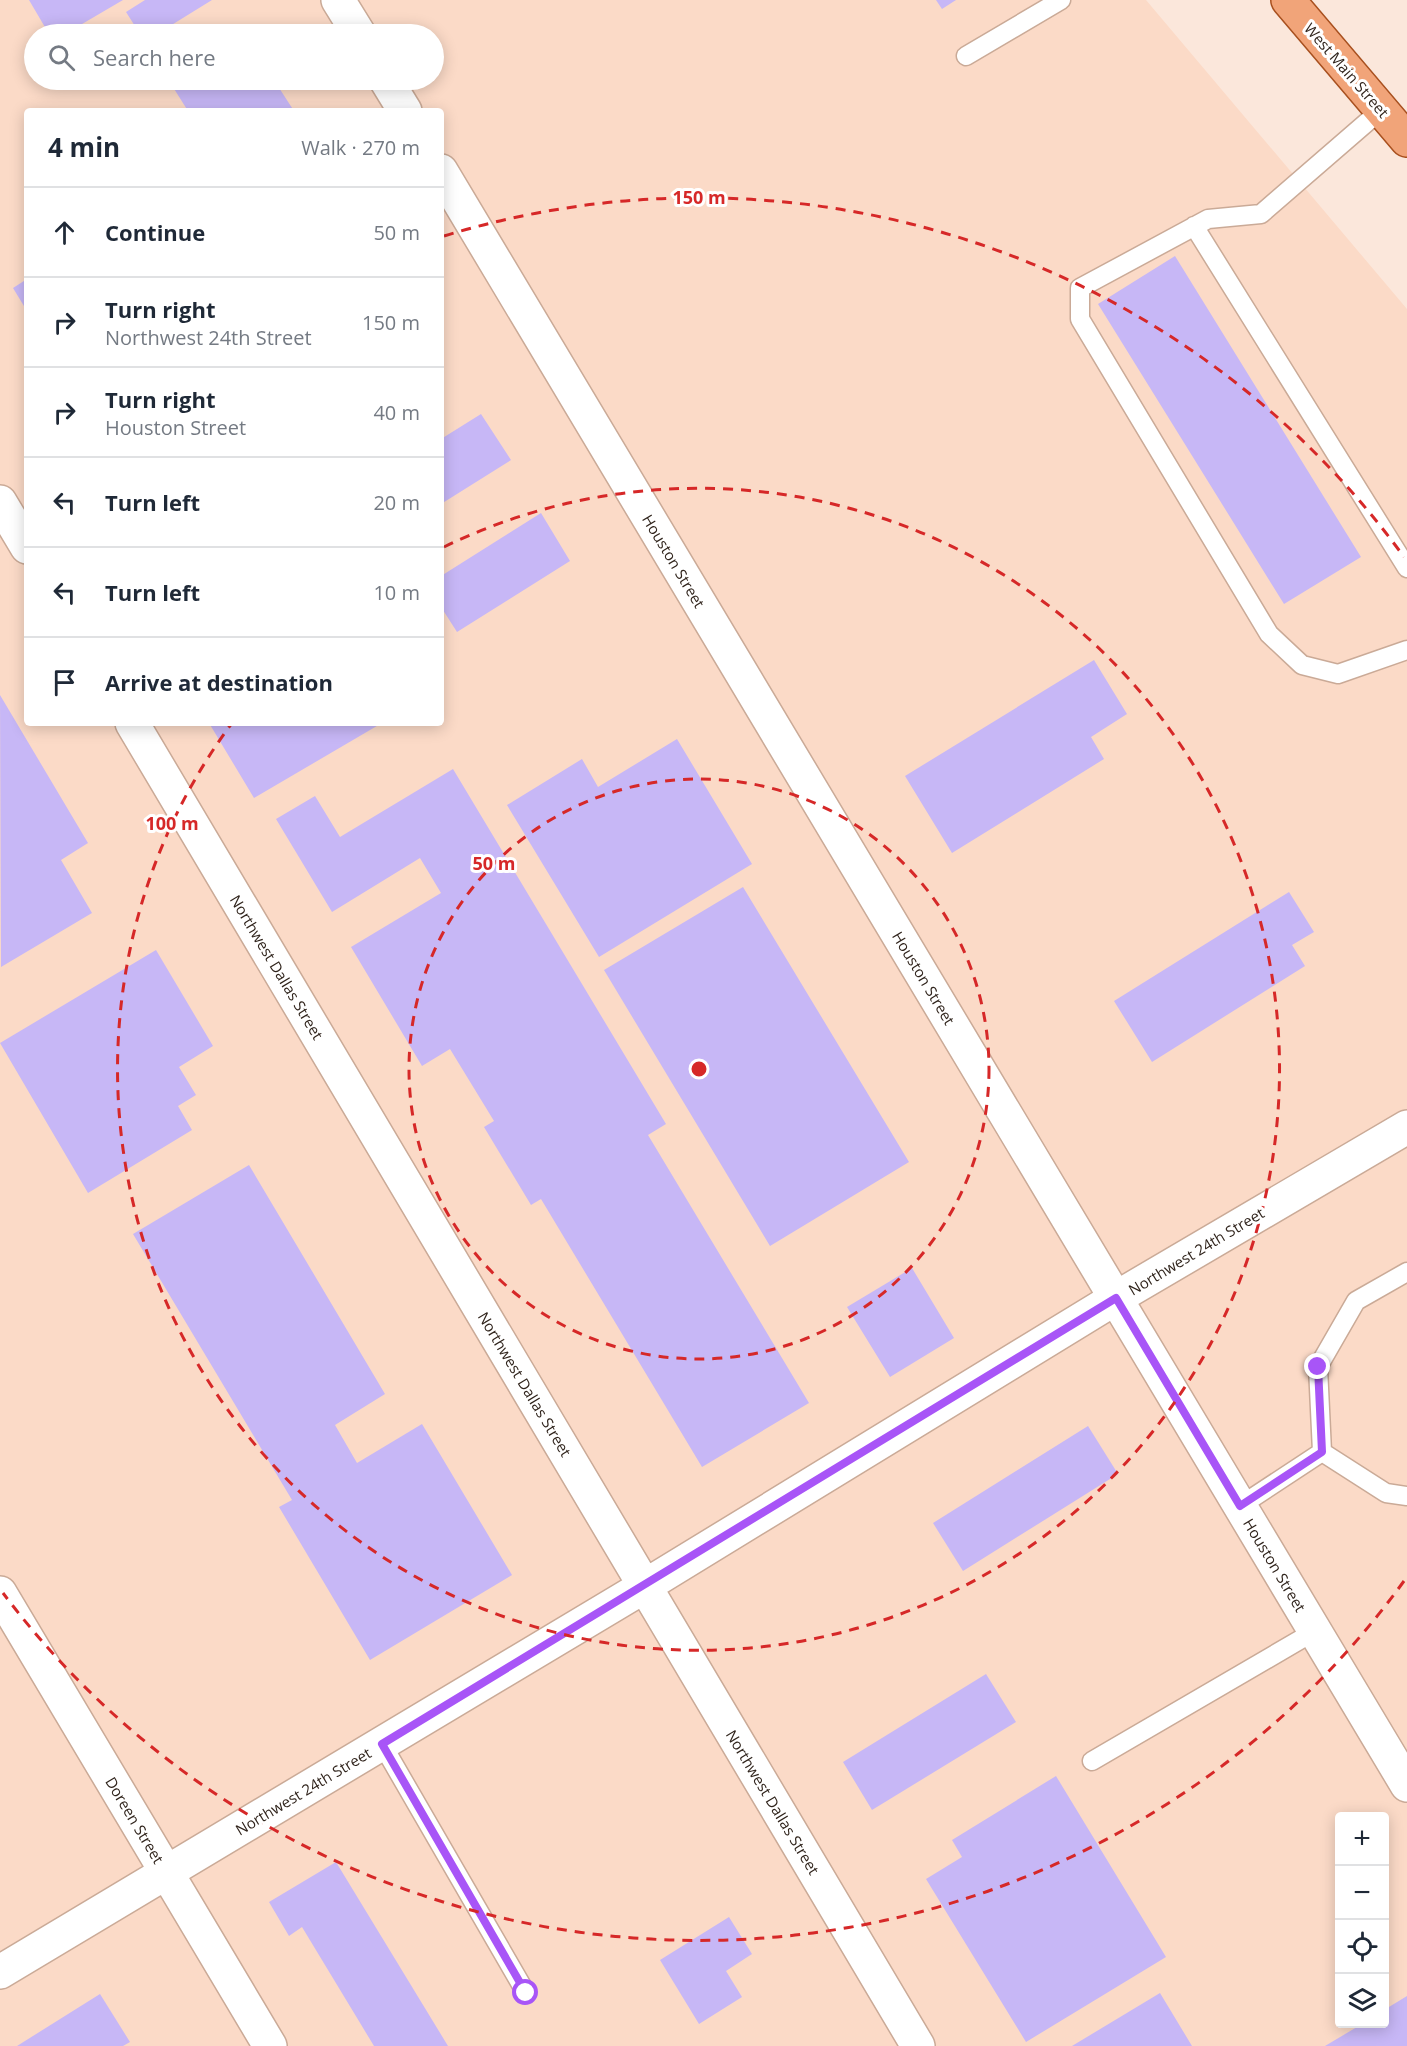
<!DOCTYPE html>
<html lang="en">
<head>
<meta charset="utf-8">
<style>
	body { margin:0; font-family:"Open Sans",sans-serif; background:#f6f6f7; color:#1f2937 }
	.controls { position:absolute; right:18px; bottom:18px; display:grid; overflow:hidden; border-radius:6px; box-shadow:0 3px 15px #0003 }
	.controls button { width:54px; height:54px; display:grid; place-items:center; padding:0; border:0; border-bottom:2px solid #e0e1e3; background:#fff; color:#1f2937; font:30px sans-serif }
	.stop { position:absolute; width:18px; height:18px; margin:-14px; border:4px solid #a855f7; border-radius:50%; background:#fff }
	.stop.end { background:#a855f7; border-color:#fff; box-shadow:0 2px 6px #0008 }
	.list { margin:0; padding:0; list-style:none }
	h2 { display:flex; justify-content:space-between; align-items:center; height:78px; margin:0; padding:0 24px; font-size:26px }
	h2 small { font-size:20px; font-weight:400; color:#747a83 }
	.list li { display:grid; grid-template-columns:39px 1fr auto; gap:18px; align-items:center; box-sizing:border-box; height:90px; padding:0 24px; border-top:2px solid #e0e1e3 }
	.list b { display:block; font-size:22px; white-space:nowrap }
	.list p { margin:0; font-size:20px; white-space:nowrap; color:#747a83 }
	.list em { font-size:20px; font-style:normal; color:#747a83 }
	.icon { flex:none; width:33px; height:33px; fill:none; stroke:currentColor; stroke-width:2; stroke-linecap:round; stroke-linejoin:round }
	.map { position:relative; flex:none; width:1407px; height:2046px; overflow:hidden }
	.search { position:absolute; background:#fff; box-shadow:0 3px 15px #0003; left:24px; top:24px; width:420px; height:66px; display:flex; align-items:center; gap:15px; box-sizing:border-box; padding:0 21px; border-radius:33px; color:#747a83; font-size:22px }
	.panel { position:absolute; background:#fff; box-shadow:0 3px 15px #0003; left:24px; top:108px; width:420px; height:618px; border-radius:6px }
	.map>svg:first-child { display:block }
	.built { fill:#fbdac7; fill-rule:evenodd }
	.building { fill:#c7b7f6 }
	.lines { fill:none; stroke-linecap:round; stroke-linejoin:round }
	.service-casing { stroke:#caaa97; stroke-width:21 }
	.minor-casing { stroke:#caaa97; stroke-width:36 }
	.primary-casing { stroke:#a8501f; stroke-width:36 }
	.service { stroke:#fff; stroke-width:18 }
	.minor { stroke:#fff; stroke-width:33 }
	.primary { stroke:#f1a479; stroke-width:33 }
	.route { stroke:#a855f7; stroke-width:8 }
	.ring { fill:none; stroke:#d62828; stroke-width:3; stroke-dasharray:10 8 }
	.labels { text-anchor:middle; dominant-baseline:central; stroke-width:6; stroke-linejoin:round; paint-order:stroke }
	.street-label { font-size:15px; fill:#30241c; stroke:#fff }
	.centre { fill:#d62828; stroke:#fff; stroke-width:3 }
	.ring-label { font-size:18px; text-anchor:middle; font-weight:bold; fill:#d62828; stroke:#fff; stroke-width:6; stroke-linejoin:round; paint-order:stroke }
</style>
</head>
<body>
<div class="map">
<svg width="1407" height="2046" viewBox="0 0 1407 2046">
	<rect width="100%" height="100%" fill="#fbe7db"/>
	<!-- built -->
	<path class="built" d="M0 0H1146L1407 309V2046H0ZM34 34H434V80H34ZM27 111H441V723H27ZM1340 1816H1384V2024H1340Z"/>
	<!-- building -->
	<path class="building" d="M29 0H123L65 34H49Z
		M145 0H212L157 34H140L126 12Z
		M936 0H956L942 9Z
		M178 80H274L294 111H188L171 84Z
		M1175 256 1361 557 1284 604 1098 304Z
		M27 279V311L13 288Z
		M481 414 511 460 441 504V439Z
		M541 513 570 561 457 632 441 607V576Z
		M1094 660 1127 714 1091 737 1104 759 952 853 905 776Z
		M0 695 88 843 61 860 92 913 1 967Z
		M209 723H382L254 798Z
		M677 739 752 864 599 957 507 805 582 759 598 787Z
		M453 769 666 1124 648 1135 809 1403 702 1467 541 1199 531 1205 484 1127 494 1121 450 1049 422 1066 351 947 441 893 420 858 332 912 276 819 315 796 340 837Z
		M743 887 909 1162 770 1246 604 970Z
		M1289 892 1314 932 1292 945 1305 966 1152 1062 1114 1001Z
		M156 950 213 1046 179 1067 196 1095 178 1106 192 1130 88 1193 0 1043Z
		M249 1165 385 1394 335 1425 357 1463 422 1424 512 1575 370 1660 279 1507 292 1500 133 1234Z
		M912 1268 954 1338 890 1377 847 1307Z
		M1088 1426 1118 1474 963 1571 933 1523Z
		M986 1674 1016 1722 872 1810 843 1762Z
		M1056 1776 1166 1957 1026 2042 926 1879 962 1857 952 1840Z
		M336 1862 448 2046H374L302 1927 289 1936 269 1902Z
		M729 1917 752 1954 726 1971 742 1997 699 2024 660 1960Z
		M1160 1993 1192 2046H1072Z
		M100 1994 130 2042 123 2046H17Z
		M1407 1996V2046H1325L1362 2024H1384V2010Z"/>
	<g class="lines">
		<!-- service casing -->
		<g class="service-casing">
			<path id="service" d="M966 56 1061 0
				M1381 110 1261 214 1208 219 1080 288V319L1269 634 1302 665 1338 674 1407 650
				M1194 226 1407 568
				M1322 1452 1318 1367 1356 1301 1407 1272
				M1322 1452 1386 1493 1407 1496
				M1240 1506 1322 1452
				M382 1744 526 1993
				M1092 1761 1315 1631"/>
		</g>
		<!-- minor casing -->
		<g class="minor-casing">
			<path id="minor" d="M338 0 359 34
				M386 80 405 111
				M441 171 1407 1785
				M0 502 27 547
				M132 723 918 2046
				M0 1593 270 2046
				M0 1972 645 1586 1116 1298 1407 1127"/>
		</g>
		<!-- primary casing -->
		<g class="primary-casing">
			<path id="primary" d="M1288 0 1407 140"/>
		</g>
		<!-- service -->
		<use href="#service" class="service"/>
		<!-- minor -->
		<use href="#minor" class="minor"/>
		<!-- primary -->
		<use href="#primary" class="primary"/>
	</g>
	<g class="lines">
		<!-- route -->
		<path class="route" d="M526 1993 382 1744 1116 1298 1240 1506 1322 1452 1318 1367"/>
	</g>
	<!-- distance rings -->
	<g class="ring">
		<circle cx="699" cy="1069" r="290"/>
		<path d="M444 547A581 581 0 1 1 232 723"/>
		<path d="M1404 1581A871 871 0 0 1 3 1593M444 236A871 871 0 0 1 1404 557"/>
	</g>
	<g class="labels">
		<!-- street labels -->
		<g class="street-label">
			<text transform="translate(1347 70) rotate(49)">West Main Street</text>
			<text transform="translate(674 561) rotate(59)">Houston Street</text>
			<text transform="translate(277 967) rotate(59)">Northwest Dallas Street</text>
			<text transform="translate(924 978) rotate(59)">Houston Street</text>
			<text transform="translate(1196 1251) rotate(-31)">Northwest 24th Street</text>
			<text transform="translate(525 1384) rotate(59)">Northwest Dallas Street</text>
			<text transform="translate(1275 1565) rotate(59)">Houston Street</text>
			<text transform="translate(303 1791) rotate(-31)">Northwest 24th Street</text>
			<text transform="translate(773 1802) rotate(59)">Northwest Dallas Street</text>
			<text transform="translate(135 1820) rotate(59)">Doreen Street</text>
		</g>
	</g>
	<circle cx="699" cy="1069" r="9" class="centre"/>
	<g class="ring-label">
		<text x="699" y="204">150 m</text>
		<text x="172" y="830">100 m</text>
		<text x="494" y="870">50 m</text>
	</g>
</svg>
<div class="controls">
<button>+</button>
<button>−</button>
<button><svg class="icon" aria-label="locate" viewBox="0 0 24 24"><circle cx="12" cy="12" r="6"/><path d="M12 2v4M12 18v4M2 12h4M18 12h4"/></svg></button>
<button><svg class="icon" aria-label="layers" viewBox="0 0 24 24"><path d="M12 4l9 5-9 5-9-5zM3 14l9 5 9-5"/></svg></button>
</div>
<div class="stop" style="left:526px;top:1993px"></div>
<div class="stop end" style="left:1318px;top:1367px"></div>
<div class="search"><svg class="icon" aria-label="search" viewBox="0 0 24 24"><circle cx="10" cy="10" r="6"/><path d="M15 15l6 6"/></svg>Search here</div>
<section class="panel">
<h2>4 min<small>Walk · 270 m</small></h2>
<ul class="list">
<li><svg class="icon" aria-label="ahead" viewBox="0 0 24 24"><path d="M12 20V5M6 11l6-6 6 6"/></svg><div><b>Continue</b></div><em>50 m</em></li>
<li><svg class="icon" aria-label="right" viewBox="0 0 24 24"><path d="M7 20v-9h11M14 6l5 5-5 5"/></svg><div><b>Turn right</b><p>Northwest 24th Street</p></div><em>150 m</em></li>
<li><svg class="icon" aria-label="right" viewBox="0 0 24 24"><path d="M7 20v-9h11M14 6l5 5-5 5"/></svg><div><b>Turn right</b><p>Houston Street</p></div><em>40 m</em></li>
<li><svg class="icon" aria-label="left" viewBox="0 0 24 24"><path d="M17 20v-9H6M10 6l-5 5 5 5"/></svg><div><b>Turn left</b></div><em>20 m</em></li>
<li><svg class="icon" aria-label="left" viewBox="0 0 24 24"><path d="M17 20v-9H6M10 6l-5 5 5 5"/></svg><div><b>Turn left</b></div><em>10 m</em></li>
<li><svg class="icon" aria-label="arrive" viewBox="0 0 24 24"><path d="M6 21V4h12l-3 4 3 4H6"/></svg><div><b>Arrive at destination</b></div></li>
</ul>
</section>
</div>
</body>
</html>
